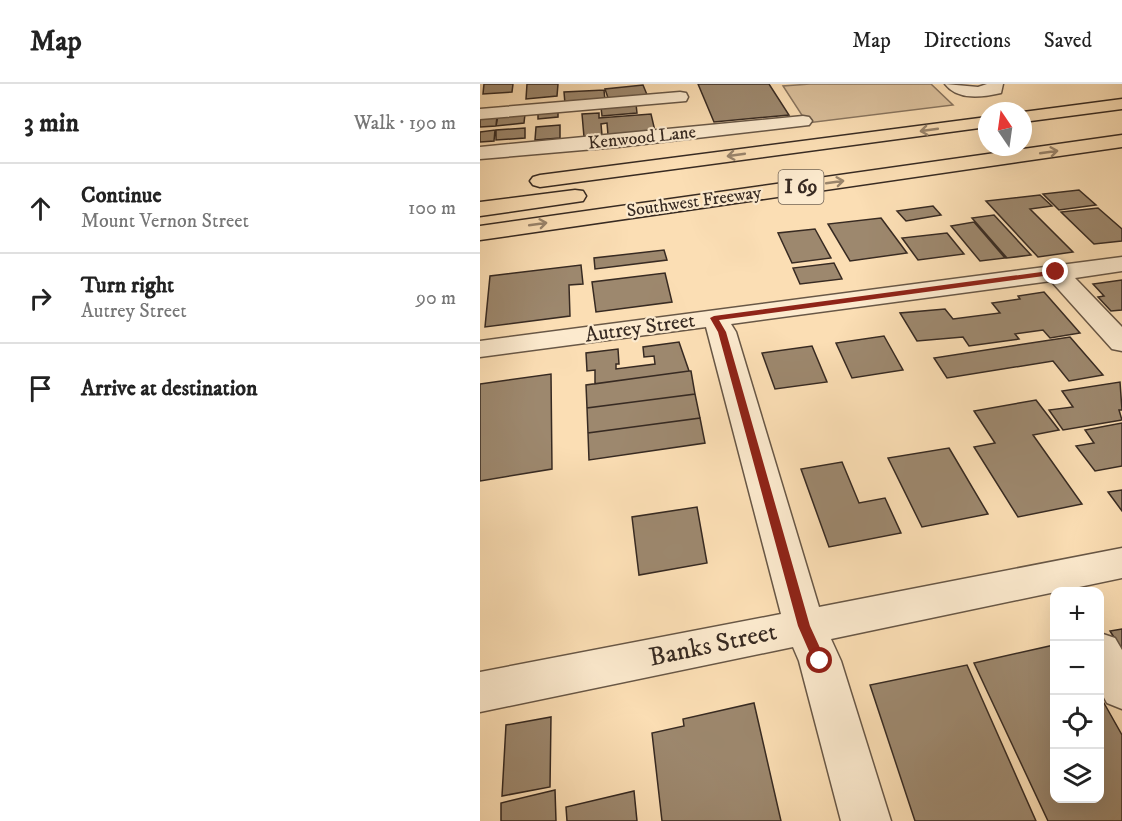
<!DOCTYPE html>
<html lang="en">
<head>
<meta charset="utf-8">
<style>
	body { margin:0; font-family:"IM FELL DW Pica",serif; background:#f6f6f6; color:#222 }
	.controls { position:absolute; right:18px; bottom:18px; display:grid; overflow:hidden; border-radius:12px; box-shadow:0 6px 24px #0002 }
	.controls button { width:54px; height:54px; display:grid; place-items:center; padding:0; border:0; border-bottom:2px solid #e0e0e0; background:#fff; color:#222; font:30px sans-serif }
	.compass { position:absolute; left:498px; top:18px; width:54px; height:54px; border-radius:50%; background:#fff; box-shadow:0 6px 24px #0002; rotate:347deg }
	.stop { position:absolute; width:18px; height:18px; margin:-14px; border:4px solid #8f2418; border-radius:50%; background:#fff }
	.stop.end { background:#8f2418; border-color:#fff; box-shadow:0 2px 6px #0008 }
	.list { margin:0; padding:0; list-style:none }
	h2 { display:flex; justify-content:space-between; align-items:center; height:78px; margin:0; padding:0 24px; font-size:26px }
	h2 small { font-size:20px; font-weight:400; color:#767676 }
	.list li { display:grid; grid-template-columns:39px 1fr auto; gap:18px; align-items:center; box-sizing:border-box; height:90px; padding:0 24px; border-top:2px solid #e0e0e0 }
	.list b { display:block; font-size:22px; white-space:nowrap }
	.list p { margin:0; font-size:20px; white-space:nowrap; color:#767676 }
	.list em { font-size:20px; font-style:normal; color:#767676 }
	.icon { flex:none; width:33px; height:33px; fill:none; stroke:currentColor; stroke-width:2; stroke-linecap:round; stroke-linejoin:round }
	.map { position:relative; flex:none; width:642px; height:737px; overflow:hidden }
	header { display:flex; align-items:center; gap:36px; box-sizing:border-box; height:84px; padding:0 30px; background:#fff; border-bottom:2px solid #e0e0e0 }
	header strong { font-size:28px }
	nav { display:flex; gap:33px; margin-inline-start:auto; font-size:21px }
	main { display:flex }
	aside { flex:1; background:#fff }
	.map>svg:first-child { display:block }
	.green { fill:#dabf9b; stroke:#88745e; stroke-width:1.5 }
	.building { fill:#9d886e; stroke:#372a22; stroke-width:1.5 }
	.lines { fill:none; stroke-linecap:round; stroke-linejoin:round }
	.minor-casing { stroke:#685746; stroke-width:3 }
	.highway-casing { stroke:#372a22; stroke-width:3 }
	.minor { fill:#fceace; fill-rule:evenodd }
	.highway { fill:#fbdeb4; fill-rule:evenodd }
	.oneway { stroke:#99846b }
	.route { fill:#8f2418 }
	.labels { text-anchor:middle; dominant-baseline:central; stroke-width:4.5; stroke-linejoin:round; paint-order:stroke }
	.far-street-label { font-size:18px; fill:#372a22; stroke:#fceace }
	.shield { fill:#fceace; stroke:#726456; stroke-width:1.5 }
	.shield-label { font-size:20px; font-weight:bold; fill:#372a22 }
	.street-label { font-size:21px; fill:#372a22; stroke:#fceace }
	.near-street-label { font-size:26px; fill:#372a22; stroke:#fceace }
</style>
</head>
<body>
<header>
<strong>Map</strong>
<nav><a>Map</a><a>Directions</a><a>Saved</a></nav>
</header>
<main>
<aside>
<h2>3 min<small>Walk · 190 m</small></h2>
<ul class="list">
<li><svg class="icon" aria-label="ahead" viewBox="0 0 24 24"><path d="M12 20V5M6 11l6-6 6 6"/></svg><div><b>Continue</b><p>Mount Vernon Street</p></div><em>100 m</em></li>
<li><svg class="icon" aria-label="right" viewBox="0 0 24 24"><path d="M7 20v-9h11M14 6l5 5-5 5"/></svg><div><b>Turn right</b><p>Autrey Street</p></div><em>90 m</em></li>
<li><svg class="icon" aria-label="arrive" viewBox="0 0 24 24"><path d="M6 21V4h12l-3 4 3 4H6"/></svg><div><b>Arrive at destination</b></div></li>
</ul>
</aside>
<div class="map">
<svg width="642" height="737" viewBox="0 0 642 737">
	<rect width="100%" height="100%" fill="#fbdeb4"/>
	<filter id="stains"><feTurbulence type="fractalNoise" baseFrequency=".00333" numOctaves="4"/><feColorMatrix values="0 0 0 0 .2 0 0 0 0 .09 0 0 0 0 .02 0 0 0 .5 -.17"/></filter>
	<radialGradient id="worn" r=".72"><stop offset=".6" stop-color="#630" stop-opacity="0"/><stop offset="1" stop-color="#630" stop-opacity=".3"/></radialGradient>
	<!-- green -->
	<path class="green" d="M330 0H451L473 21 327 39 303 2Z"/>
	<!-- building -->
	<path class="building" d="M4 0H33L32 8 3 10Z
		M47 0H78L77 12 46 15Z
		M218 0H289L309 31 234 38Z
		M163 1 168 13 129 17 125 5Z
		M124 6 125 17 85 20 84 8Z
		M156 20 157 29 122 32 121 23Z
		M78 26V33L58 35V28Z
		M119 29V34L171 30 175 47 128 51 127 39 121 40 122 51 104 53 102 30Z
		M45 30 44 39 16 42 18 32Z
		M17 32 16 42 0 43V34Z
		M80 41V54L55 56 56 43Z
		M45 44V54L16 56V46Z
		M15 46 14 57 0 58V48Z
		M599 106 616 121 579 126 563 110Z
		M560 111 572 122 550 125 593 168 558 173 506 117Z
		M453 122 461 131 426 137 417 127Z
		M618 124 642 145V157L614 160 581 128Z
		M514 131 551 171 527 174 492 134Z
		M401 134 427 169 370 177 348 140Z
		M494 138 525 174 500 177 471 142Z
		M335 145 351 174 312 179 298 149Z
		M467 149 484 170 438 176 422 154Z
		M184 166 187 176 115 185 114 174Z
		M354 179 362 195 320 200 313 184Z
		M101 181 103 200 89 201 90 232 5 243 10 192Z
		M185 189 192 218 116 228 112 198Z
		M642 196V226L631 227 618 213 624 212 613 200Z
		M564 208 600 249 570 254 563 246 535 250 539 255 489 262 483 253 437 257 420 229 465 225 473 235 520 229 512 219 540 215 538 212Z
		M404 252 423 286 372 294 356 259Z
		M590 253 623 291 589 297 573 277 467 294 454 274Z
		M199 258 209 287 115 300V286L107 287 106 269 138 265 139 280H136V285L175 280 174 272 164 273 163 263Z
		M332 262 347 298 295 305 282 269Z
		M209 287H211L215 310 107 324 106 301Z
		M71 290 72 385 0 397V300Z
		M640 298 642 326H639L642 336 583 346 569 326 593 323 582 307Z
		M215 310 220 334 108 349 107 324Z
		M556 316 579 346 553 351 602 420 538 433 494 363 515 359 494 327Z
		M220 334 225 359 109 376 108 349Z
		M642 339V382L615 387 596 362 614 359 605 346Z
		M469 364 508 430 442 443 408 374Z
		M362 378 379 419 405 414 421 449 349 463 321 385Z
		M642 406V427L628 408Z
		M217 423 227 479 159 491 152 433Z
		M642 545V566L630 547Z
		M574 561V714H620V612L642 651V737H568L494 579Z
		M487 581 556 737H435L390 601Z
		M274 619 301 737H182L172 649 204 642 203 635Z
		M71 633 70 703 22 712 26 641Z
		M75 706 76 737H21V719Z
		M154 707 157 737H87L86 723Z"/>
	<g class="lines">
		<!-- minor casing -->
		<g class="minor-casing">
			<path id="minor" d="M465 0 498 3 507 0H523L521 9C503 13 478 17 465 0Z
				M200 8 206 9 208 13 206 17 0 35V25Z
				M323 32 329 33 332 37 329 41 138 63 0 75V63Z
				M642 173V187L595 194 642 243V267L632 265 571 197 251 240 256 248 339 523 642 464V494L351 555 361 577 411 737H361L319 577 313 563 0 628V588L301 530 226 243 0 273V257Z
				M620 549 635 554 642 566V625L627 619 620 606Z"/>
		</g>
		<!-- highway casing -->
		<g class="highway-casing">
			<path id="highway" d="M642 15V25L543 38V28Z
				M507 33V43L60 103 53 101 50 97 53 93 60 91Z
				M642 51V63L0 156V142Z
				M95 106 103 107 106 112 103 117 0 132V118Z"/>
		</g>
		<!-- minor -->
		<use href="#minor" class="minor"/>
		<!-- highway -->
		<use href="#highway" class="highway"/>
	</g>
	<!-- one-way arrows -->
	<defs><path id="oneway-shaft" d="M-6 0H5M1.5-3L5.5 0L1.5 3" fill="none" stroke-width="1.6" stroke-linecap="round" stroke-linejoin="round" transform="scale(1.5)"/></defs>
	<g class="oneway">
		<use href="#oneway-shaft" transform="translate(449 46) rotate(172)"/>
		<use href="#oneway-shaft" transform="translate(569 68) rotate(-8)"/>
		<use href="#oneway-shaft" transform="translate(256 71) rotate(172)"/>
		<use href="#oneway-shaft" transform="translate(355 98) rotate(-8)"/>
		<use href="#oneway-shaft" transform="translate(58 140) rotate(-8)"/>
	</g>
	<!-- route -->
	<path class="route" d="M576 186 579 190 239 236 246 248 330 542 346 577 340 582 335 581 318 542 238 248 230 234 234 232Z"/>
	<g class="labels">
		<!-- far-street labels -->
		<g class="far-street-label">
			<text transform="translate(162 54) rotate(-6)">Kenwood Lane</text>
			<text transform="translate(214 118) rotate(-8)">Southwest Freeway</text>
		</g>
		<!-- shield labels -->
		<rect class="shield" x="298.5" y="86" width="45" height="34" rx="4.5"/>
		<g class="shield-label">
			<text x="321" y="103">I 69</text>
		</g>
		<!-- street labels -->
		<g class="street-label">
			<text transform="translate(160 244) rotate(-8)">Autrey Street</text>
		</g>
		<!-- near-street labels -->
		<g class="near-street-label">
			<text transform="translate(233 561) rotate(-12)">Banks Street</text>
		</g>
	</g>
	<rect width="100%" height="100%" filter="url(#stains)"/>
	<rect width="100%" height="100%" fill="url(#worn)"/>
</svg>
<div class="controls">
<button>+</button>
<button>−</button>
<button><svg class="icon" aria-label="locate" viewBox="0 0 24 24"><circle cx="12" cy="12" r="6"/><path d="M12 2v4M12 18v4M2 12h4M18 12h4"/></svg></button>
<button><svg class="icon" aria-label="layers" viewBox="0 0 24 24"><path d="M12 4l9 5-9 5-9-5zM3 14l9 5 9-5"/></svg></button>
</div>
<svg class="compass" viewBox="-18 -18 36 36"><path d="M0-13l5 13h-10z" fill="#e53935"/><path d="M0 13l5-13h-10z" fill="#767676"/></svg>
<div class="stop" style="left:340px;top:577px"></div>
<div class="stop end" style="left:576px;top:188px"></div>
</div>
</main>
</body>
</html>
